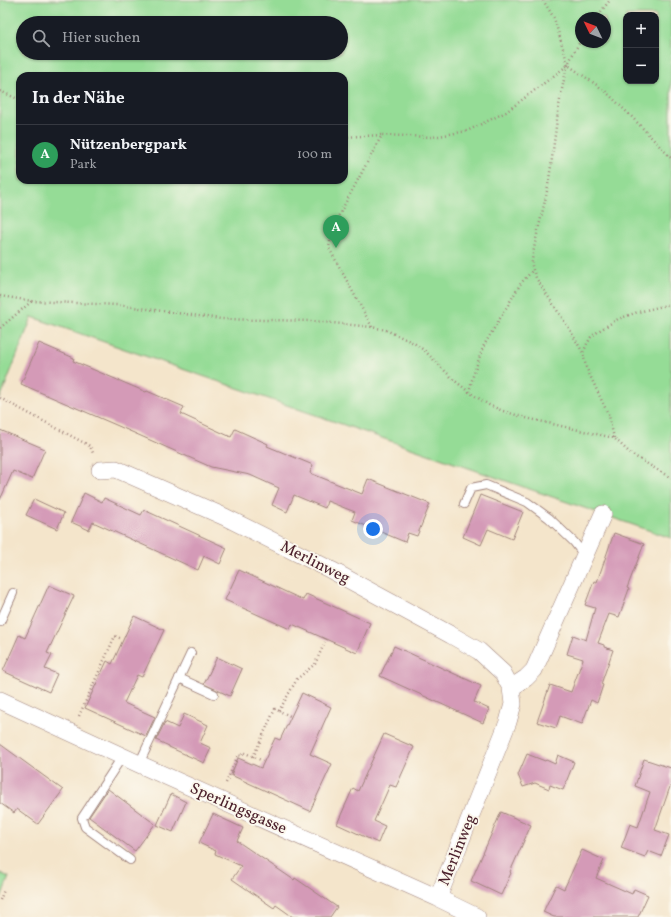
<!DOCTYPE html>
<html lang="de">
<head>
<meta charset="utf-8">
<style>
	body { margin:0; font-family:Vollkorn,serif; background:#242831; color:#f1f3f6 }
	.controls { position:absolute; right:12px; top:12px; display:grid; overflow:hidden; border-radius:8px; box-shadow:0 1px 3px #0004 }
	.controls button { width:36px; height:36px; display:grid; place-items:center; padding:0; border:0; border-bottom:1px solid #363941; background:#171b24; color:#f1f3f6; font:20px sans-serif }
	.compass { position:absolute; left:575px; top:12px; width:36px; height:36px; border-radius:50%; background:#171b24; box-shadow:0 1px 3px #0004; rotate:313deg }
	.you { position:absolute; left:373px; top:529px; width:14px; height:14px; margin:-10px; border:3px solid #fff; border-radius:50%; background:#1a73e8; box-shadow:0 0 0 6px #1a73e833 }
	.badge { display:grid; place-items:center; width:26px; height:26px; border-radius:50%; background:#7c3aed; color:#fff; font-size:13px; font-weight:700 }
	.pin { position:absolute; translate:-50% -33px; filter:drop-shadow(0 1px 2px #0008) }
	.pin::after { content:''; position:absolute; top:21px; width:14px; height:12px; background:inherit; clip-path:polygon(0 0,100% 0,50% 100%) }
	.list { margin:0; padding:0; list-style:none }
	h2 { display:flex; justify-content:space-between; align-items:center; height:52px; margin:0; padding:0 16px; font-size:17px }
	h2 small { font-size:13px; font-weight:400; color:#9ea1a6 }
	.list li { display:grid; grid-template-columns:26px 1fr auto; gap:12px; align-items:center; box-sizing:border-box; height:60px; padding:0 16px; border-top:1px solid #363941 }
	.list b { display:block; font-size:15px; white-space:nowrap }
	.list p { margin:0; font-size:13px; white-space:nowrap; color:#9ea1a6 }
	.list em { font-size:13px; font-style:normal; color:#9ea1a6 }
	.icon { flex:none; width:22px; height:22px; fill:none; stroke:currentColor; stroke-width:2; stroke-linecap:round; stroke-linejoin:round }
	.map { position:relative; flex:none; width:671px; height:917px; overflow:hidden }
	.search { position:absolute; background:#171b24; box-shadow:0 1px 3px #0004; left:16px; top:16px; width:332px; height:44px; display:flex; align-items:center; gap:10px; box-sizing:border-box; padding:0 14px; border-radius:22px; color:#9ea1a6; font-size:15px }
	.panel { position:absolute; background:#171b24; box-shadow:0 1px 3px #0004; left:16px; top:72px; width:332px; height:112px; border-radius:12px }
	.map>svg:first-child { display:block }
	.green { fill:#95dc96; stroke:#707e60; fill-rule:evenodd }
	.building { fill:#d49ab7 }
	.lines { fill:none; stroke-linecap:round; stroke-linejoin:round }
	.service-casing { stroke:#9f827b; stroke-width:10 }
	.minor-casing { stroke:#9f827b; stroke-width:18 }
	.path { stroke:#9f827b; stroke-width:2.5; stroke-dasharray:1 3; stroke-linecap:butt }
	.service { stroke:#fff; stroke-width:8 }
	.minor { stroke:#fff; stroke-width:17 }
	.labels { text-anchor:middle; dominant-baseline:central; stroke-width:3.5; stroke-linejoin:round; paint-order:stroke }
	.street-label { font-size:16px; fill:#4a1f2b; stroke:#fbf7ec }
</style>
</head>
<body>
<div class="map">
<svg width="671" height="917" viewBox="0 0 671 917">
	<rect width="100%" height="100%" fill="#fbf7ec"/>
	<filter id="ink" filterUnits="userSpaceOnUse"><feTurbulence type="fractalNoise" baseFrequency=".025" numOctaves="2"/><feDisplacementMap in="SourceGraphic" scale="8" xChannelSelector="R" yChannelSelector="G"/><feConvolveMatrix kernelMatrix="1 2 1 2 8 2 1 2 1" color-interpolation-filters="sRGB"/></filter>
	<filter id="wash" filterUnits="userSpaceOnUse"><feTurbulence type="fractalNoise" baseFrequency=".012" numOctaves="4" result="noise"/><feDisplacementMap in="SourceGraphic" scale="16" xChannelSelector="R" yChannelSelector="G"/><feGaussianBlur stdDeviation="0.9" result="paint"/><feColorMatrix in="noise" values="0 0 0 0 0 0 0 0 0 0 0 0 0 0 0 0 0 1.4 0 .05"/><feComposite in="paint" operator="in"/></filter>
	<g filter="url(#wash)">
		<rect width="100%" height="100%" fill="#f4e5cb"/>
		<!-- green -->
		<path class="green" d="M0 0H671V538L32 317 0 399ZM626 15H656V81H626ZM581 18H605V42H581ZM23 23H341V53H23ZM20 76H344V180H20Z
			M0 873 9 877 0 900Z"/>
		<g id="blocks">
			<!-- building -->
			<path class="building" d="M39 343 74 358 73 361 146 392 147 391 184 407 181 414 231 437 235 429 268 444 267 446 313 465 310 473 362 494 368 479 430 504 417 536 408 533 405 542 352 520 355 512 327 501 325 508 294 495 287 512 272 505 279 488 250 475 211 467 116 425 21 384Z
				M0 430 45 449 32 479 13 471 0 500Z
				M84 493 102 502 104 498 141 515 144 510 227 548 220 564 204 556 198 570 93 522 89 530 71 522Z
				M480 495 523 512 512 539 488 529 481 545 463 537Z
				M34 499 64 513 57 529 26 515Z
				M614 533 644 544 627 588 629 589 619 617 609 614 598 643 604 645V647L613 650 601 684 603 685 597 703 591 700 582 724 560 716 556 728 537 722 550 685 571 692 583 659 567 654 573 635 586 640 595 608 585 605 594 581 597 582Z
				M239 570 303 600 306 594 370 623 357 653 292 624 290 629 225 600Z
				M49 585 74 596 47 653 52 655 45 669 57 674 49 692 3 671 19 635 25 638Z
				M134 616 164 630 142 677 137 675 124 703 155 717 146 736 85 708 107 661 112 664Z
				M394 646 481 686 474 702 489 709 483 723 380 676Z
				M217 657 242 669 230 696 204 684Z
				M302 693 331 707 310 754 332 764 310 811 231 775 238 758 261 768 275 738 280 740Z
				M184 714 208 725 200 743 211 748 204 763 169 747V746L156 740 165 722 178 728Z
				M384 734 414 747 396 787 390 785 374 821 385 826 378 843 337 824 353 788 358 791Z
				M0 744 63 790 38 824 17 809 14 813 0 803Z
				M527 754 545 761 546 760 555 764 558 755 574 762 563 790 550 785 549 789 535 783 523 787 518 775Z
				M644 759 671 768V784L655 830 669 835 661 856 648 851 645 857 621 848 630 824 638 827 650 792 635 786Z
				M108 789 155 824 135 851 89 817Z
				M171 794 186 802 173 832 157 825Z
				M501 812 531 825 510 872 511 873 501 895 471 881Z
				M213 814 243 828 237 841 294 880 295 878 337 907 330 917H293L276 905 274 908 232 879 241 866 215 854 216 851 199 843Z
				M582 850 604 860 596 878 632 894 634 889 648 895 638 917H554L543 912 556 885 564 889Z"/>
		</g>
	</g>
	<g filter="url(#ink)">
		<use href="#blocks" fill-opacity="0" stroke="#9f827b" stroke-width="1"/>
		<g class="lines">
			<!-- service casing -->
			<g class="service-casing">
				<path id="service" d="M464 504 471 488 486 485 527 502 549 518 574 542 584 555
					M0 622 13 593
					M179 678 214 694
					M122 757 82 818 85 827 130 860
					M139 764 191 653"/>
			</g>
			<!-- minor casing -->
			<g class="minor-casing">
				<path id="minor" d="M100 470 116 469 225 517 331 570 451 635 479 651 503 673 511 688 513 704 508 722 438 898
					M511 688 526 678 534 670 603 514
					M0 700 139 764 438 898 477 917"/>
			</g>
			<!-- path -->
			<path class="path" d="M543 0 554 18 568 65 604 90 631 116 671 158
				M596 18 610 0
				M581 40C576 49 570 58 567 68 557 104 555 142 549 179 545 207 536 233 532 260 531 267 534 272 536 278L570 330 583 353
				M0 91 20 100
				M344 137 382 135
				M0 296 32 301 118 305 221 319 313 321 372 327 386 330 414 343 425 351 454 380 469 392 489 405 503 411 526 418 614 438 631 454 671 478
				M372 327 329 248 332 228 382 135 433 137 467 131 506 112 568 65
				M0 328 32 301
				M469 392 473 376 483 347 521 283 533 270
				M0 398 90 446 93 453
				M614 438 609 416 586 367 583 353 587 344 591 337 600 330 618 319 638 312 671 304
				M279 711 297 679 315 664 325 642
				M79 716 115 636 122 639
				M253 757 275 709 290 716
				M226 783 238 755 242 756 243 752 263 761
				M0 900 4 890"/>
			<!-- service -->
			<use href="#service" class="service"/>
			<!-- minor -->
			<use href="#minor" class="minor"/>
		</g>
	</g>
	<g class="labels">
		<!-- street labels -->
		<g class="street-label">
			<text transform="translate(315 563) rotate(27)">Merlinweg</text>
			<text transform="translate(238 809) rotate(24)">Sperlingsgasse</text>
			<text transform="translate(458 850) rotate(-68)">Merlinweg</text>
		</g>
	</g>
</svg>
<div class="controls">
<button>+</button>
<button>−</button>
</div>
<svg class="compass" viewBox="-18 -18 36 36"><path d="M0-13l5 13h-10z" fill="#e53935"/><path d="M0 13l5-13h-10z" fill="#9ea1a6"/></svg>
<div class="you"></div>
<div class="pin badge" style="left:336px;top:248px;background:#2e9e5b">A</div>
<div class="search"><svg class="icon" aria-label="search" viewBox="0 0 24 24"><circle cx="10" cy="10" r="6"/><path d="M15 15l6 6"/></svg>Hier suchen</div>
<section class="panel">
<h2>In der Nähe<small></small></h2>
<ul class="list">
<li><span class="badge" style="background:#2e9e5b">A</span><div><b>Nützenbergpark</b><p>Park</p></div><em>100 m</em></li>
</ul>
</section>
</div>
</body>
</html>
